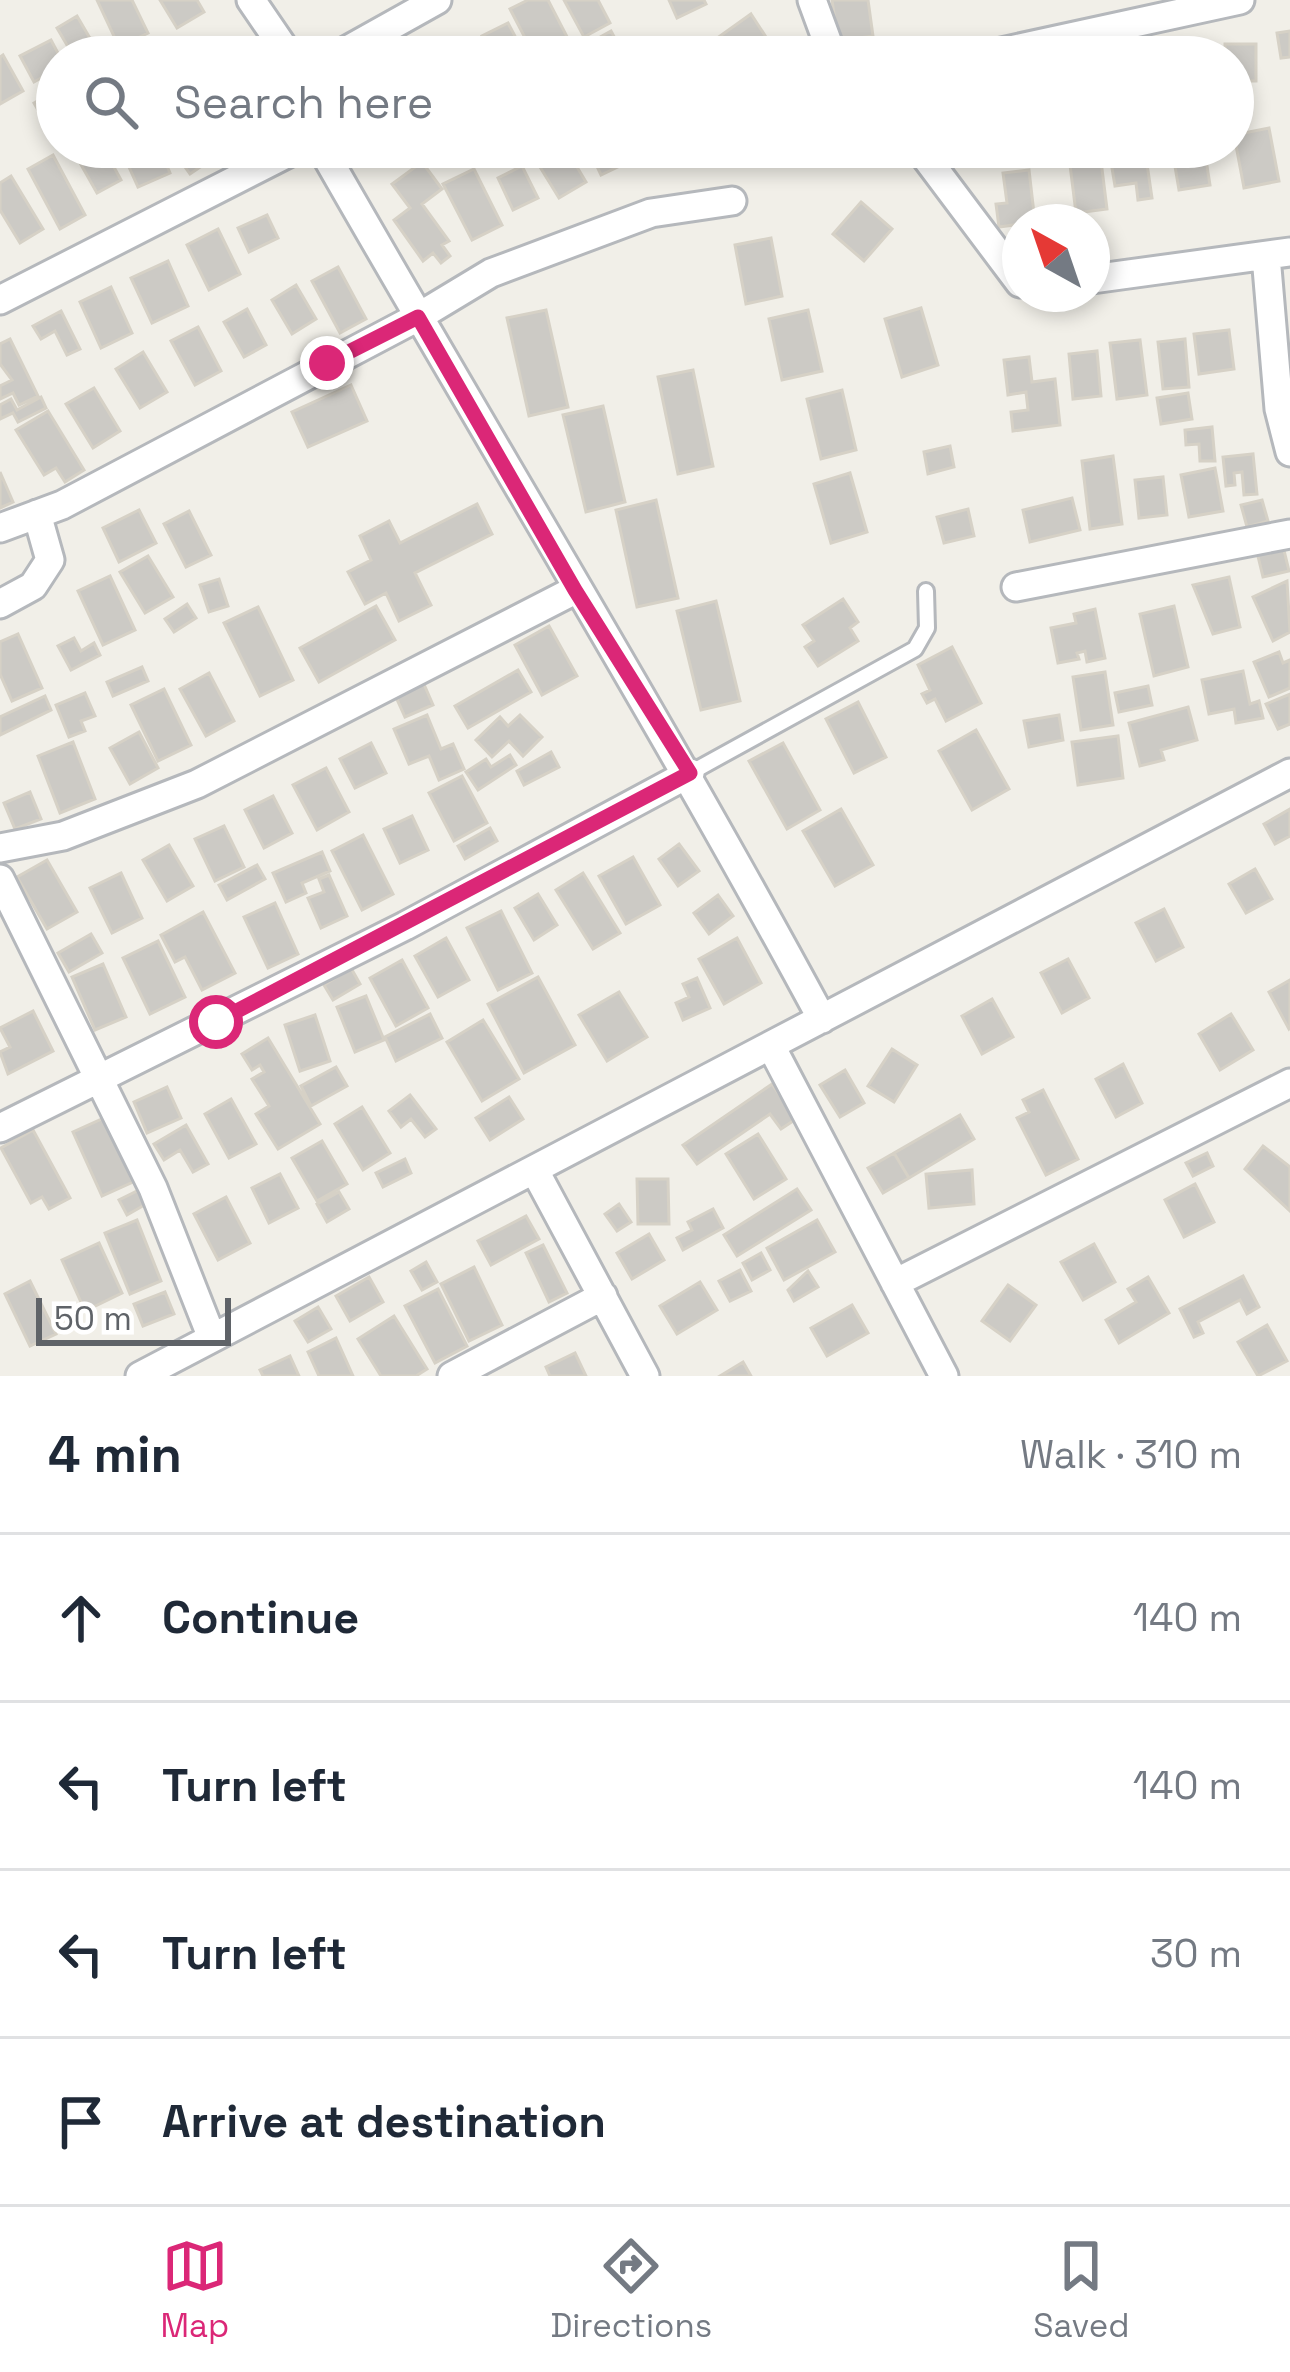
<!DOCTYPE html>
<html lang="en">
<head>
<meta charset="utf-8">
<style>
	body { margin:0; font-family:"Space Grotesk",sans-serif; background:#f6f6f7; color:#1f2937 }
	.compass { position:absolute; left:1002px; top:204px; width:108px; height:108px; border-radius:50%; background:#fff; box-shadow:0 6px 18px #0003; rotate:320deg }
	.scale { position:absolute; left:36px; bottom:30px; width:195px; box-sizing:border-box; padding-left:12px; border:6px solid #5f6368; border-top:0; font-size:33px; line-height:42px; white-space:nowrap; color:#5f6368; -webkit-text-stroke:9px #fff; paint-order:stroke }
	.stop { position:absolute; width:36px; height:36px; margin:-27px; border:9px solid #db2777; border-radius:50%; background:#fff }
	.stop.end { background:#db2777; border-color:#fff; box-shadow:0 3px 12px #0008 }
	.list { margin:0; padding:0; list-style:none }
	h2 { display:flex; justify-content:space-between; align-items:center; height:156px; margin:0; padding:0 48px; font-size:51px }
	h2 small { font-size:39px; font-weight:400; color:#747a83 }
	.list li { display:grid; grid-template-columns:78px 1fr auto; gap:36px; align-items:center; box-sizing:border-box; height:168px; padding:0 48px; border-top:3px solid #e0e1e3 }
	.list b { display:block; font-size:45px; white-space:nowrap }
	.list em { font-size:39px; font-style:normal; color:#747a83 }
	.icon { flex:none; width:66px; height:66px; fill:none; stroke:currentColor; stroke-width:2; stroke-linecap:round; stroke-linejoin:round }
	.map { position:relative; flex:none; width:1290px; height:1376px; overflow:hidden }
	.search { position:absolute; background:#fff; box-shadow:0 6px 18px #0003; left:36px; right:36px; top:36px; height:132px; display:flex; align-items:center; gap:30px; box-sizing:border-box; padding:0 42px; border-radius:66px; color:#747a83; font-size:45px }
	.sheet { height:828px; background:#fff }
	nav { display:flex; justify-content:space-around; align-items:center; box-sizing:border-box; height:168px; border-top:3px solid #e0e1e3; background:#fff; font-size:33px; color:#747a83 }
	nav a { display:grid; justify-items:center; gap:6px }
	nav .on { color:#db2777 }
	.map>svg:first-child { display:block }
	.building { fill:#cccac5; stroke:#d6d1c6; stroke-width:3 }
	.lines { fill:none; stroke-linecap:round; stroke-linejoin:round }
	.service-casing { stroke:#b5b8bc; stroke-width:20 }
	.minor-casing { stroke:#b5b8bc; stroke-width:33 }
	.service { stroke:#fff; stroke-width:14 }
	.minor { stroke:#fff; stroke-width:27 }
	.route { stroke:#db2777; stroke-width:15 }
</style>
</head>
<body>
<div class="map">
<svg width="1290" height="1376" viewBox="0 0 1290 1376">
	<rect width="100%" height="100%" fill="#f1efe8"/>
	<!-- building -->
	<path class="building" d="M97 0H132L148 33 119 47Z
		M160 0H197L204 12 177 28Z
		M528 0H548L577 56 535 57 510 9Z
		M564 0H598L610 23 584 37Z
		M669 0H704L706 4 677 18Z
		M832 0H868L873 36 838 41Z
		M751 14 766 37 738 57H714L706 46Z
		M77 16 98 52 89 57H74L57 28Z
		M508 23 526 57H493L482 36Z
		M611 31 625 57H599L591 42Z
		M1290 31V57L1281 58 1277 33Z
		M51 40 60 57 57 69 34 82 20 56Z
		M1225 44H1256V81H1233V57H1225Z
		M3 55 23 91 0 104V57Z
		M57 90V117L46 124 34 103Z
		M1269 128 1279 181 1244 188 1234 135Z
		M71 147H103L121 180 97 193Z
		M120 147H159L170 173 138 187Z
		M183 147H221L224 151 190 174 175 153Z
		M565 147 586 182 559 198 529 149Z
		M588 147H621L628 162 601 175Z
		M749 147H790L756 163Z
		M1204 147 1210 185 1179 190 1172 149Z
		M53 155 85 215 60 229 28 169Z
		M1146 157 1152 198 1138 200 1136 183 1115 186 1111 162Z
		M1101 161 1107 209 1076 213 1070 165Z
		M422 162 442 189 422 204 449 241 442 245 450 256 441 263 433 253 423 261 394 220 410 208 392 184Z
		M522 166 538 198 513 210 498 178Z
		M474 169 502 225 472 240 443 184Z
		M1029 170 1035 222 999 227 996 204 1007 203 1003 173Z
		M11 176 43 229 20 243 0 210V183Z
		M861 202 892 229 864 261 833 234Z
		M267 215 278 238 249 252 238 228Z
		M218 229 240 274 209 290 187 245Z
		M771 238 782 296 746 304 735 245Z
		M168 261 188 306 152 323 131 278Z
		M338 267 366 319 340 333 312 281Z
		M296 285 316 319 292 334 272 300Z
		M111 287 132 333 101 348 80 302Z
		M921 308 938 365 902 377 885 319Z
		M247 309 266 345 244 357 224 322Z
		M546 310 568 407 529 416 507 318Z
		M808 310 822 371 782 380 769 319Z
		M61 311 80 349 67 355 55 331 41 339 33 326Z
		M198 327 221 371 195 385 171 341Z
		M1229 330 1234 369 1199 374 1194 334Z
		M10 339 38 396 19 405 13 393 0 399V386L12 380 0 364V344Z
		M1185 339 1189 387 1163 389 1158 342Z
		M1140 340 1147 395 1117 399 1110 343Z
		M1097 351 1101 396 1073 399 1069 354Z
		M143 352 167 392 140 408 116 369Z
		M1029 357 1032 382 1055 379 1060 425 1013 431 1011 412 1028 410 1026 392 1008 395 1004 360Z
		M693 370 713 466 678 474 658 377Z
		M351 385 367 421 308 447 292 412Z
		M94 388 120 431 93 448 66 404Z
		M842 390 856 450 821 459 807 399Z
		M1188 393 1192 419 1161 424 1157 398Z
		M41 397 46 408 18 422 13 413 0 419V405L11 399 17 410Z
		M603 406 625 502 586 512 563 415Z
		M48 411 84 470 65 482 56 468 44 475 16 430Z
		M1212 427 1215 461H1200L1199 444 1186 445 1185 430Z
		M950 446 954 467 928 474 924 452Z
		M1253 454 1257 494 1244 495 1242 472 1234 473 1235 485 1226 486 1223 457Z
		M1113 456 1122 524 1090 529 1082 461Z
		M1215 468 1223 511 1189 517 1181 475Z
		M0 472 13 502 0 508Z
		M850 473 867 532 831 543 814 484Z
		M1163 477 1167 515 1139 518 1135 480Z
		M1072 498 1080 530 1030 542 1023 510Z
		M656 500 678 598 637 607 616 510Z
		M1262 500 1268 521 1247 527 1241 505Z
		M477 504 492 534 415 573 431 605 399 621 386 593 365 604 348 572 371 560 360 536 389 521 400 543Z
		M968 509 974 536 944 543 937 517Z
		M139 510 156 543 119 562 103 528Z
		M189 511 211 555 186 567 164 524Z
		M1283 546 1289 571 1263 577 1257 552Z
		M148 556 173 597 145 613 120 572Z
		M110 576 135 630 103 645 78 591Z
		M1229 577 1240 627 1213 634 1193 585Z
		M219 579 228 606 209 612 200 585Z
		M1287 581 1290 632 1273 641 1253 597Z
		M843 599 858 622 850 628 858 641 818 666 805 647 814 641 803 625Z
		M716 601 740 701 701 710 677 611Z
		M187 604 196 618 174 632 165 619Z
		M376 606 395 640 319 682 300 648Z
		M1174 606 1188 667 1154 676 1140 614Z
		M258 607 293 680 260 696 224 623Z
		M1095 609 1105 658 1087 662 1085 651 1077 653 1079 659 1058 663 1051 628 1076 623 1074 614Z
		M549 626 577 676 542 695 515 645Z
		M18 634 42 688 12 701 0 674V642Z
		M74 638 81 651 94 643 100 655 71 670 58 646Z
		M952 647 981 703 946 721 935 699 927 703 922 694 930 690 918 665Z
		M1279 652 1283 663 1290 660V688L1269 697 1254 662Z
		M142 667 148 681 113 696 107 682Z
		M518 670 531 692 468 728 455 706Z
		M1243 671 1250 704 1259 701 1263 718 1236 723 1234 709 1209 714 1202 680Z
		M1105 672 1113 725 1081 730 1073 677Z
		M209 673 234 721 206 736 180 689Z
		M423 682 433 705 405 717 395 695Z
		M1148 686 1152 705 1119 712 1115 693Z
		M164 689 191 745 158 761 131 705Z
		M85 693 95 716 81 721 85 731 69 737 56 705Z
		M1290 694V724L1278 729 1266 704Z
		M45 696 51 710 0 735V717Z
		M858 702 886 757 854 773 826 719Z
		M1188 707 1197 740 1161 750 1164 760 1140 766 1129 723Z
		M427 715 441 749 453 744 464 769 439 780 429 756 409 764 394 729Z
		M520 715 542 737 523 756 509 741 492 757 476 740 500 717 508 726Z
		M1059 715 1063 740 1029 747 1024 721Z
		M976 730 1009 789 972 810 939 751Z
		M139 732 158 768 130 784 110 748Z
		M1118 736 1123 778 1078 785 1072 742Z
		M73 742 95 799 60 813 38 756Z
		M371 743 386 773 355 788 340 759Z
		M783 743 820 810 787 829 749 761Z
		M551 752 559 767 524 785 517 771Z
		M510 755 516 765 478 790 466 772 486 759 491 767Z
		M326 768 349 812 317 830 293 785Z
		M462 776 487 823 454 841 429 793Z
		M30 792 41 819 15 829 4 803Z
		M273 796 292 833 264 848 245 810Z
		M841 809 873 865 835 886 803 831Z
		M1290 809V836L1275 844 1264 824Z
		M412 816 428 850 400 863 384 829Z
		M224 826 244 867 215 881 195 839Z
		M490 828 497 841 465 859 458 846Z
		M363 835 393 894 362 910 332 851Z
		M679 844 699 871 678 886 659 859Z
		M169 845 193 886 167 901 143 860Z
		M322 852 330 871 302 883 306 893 286 902 273 873Z
		M633 857 660 905 626 924 599 876Z
		M47 860 77 912 47 929 17 877Z
		M257 865 265 879 227 900 219 885Z
		M1255 869 1272 899 1246 913 1229 884Z
		M121 873 142 918 112 933 90 888Z
		M583 873 620 933 593 949 556 890Z
		M329 875 347 916 321 928 308 898 324 892 319 879Z
		M538 894 557 925 534 940 515 908Z
		M718 895 733 916 709 934 694 913Z
		M275 903 298 954 268 968 244 917Z
		M1164 909 1183 947 1156 961 1136 923Z
		M501 911 532 973 498 990 467 928Z
		M203 912 235 973 202 990 185 957 175 962 161 935Z
		M91 934 102 953 69 972 58 953Z
		M446 938 469 980 438 997 415 956Z
		M737 938 761 983 724 1004 699 959Z
		M158 941 185 997 150 1014 123 958Z
		M1068 959 1089 998 1062 1013 1041 973Z
		M402 960 428 1008 396 1026 370 978Z
		M103 964 126 1017 95 1030 72 977Z
		M351 968 360 984 333 1000 324 985Z
		M538 977 575 1045 524 1073 488 1004Z
		M697 978 710 1008 683 1020 676 1003 689 997 683 984Z
		M1290 980V1028L1289 1029 1269 992Z
		M619 992 647 1037 607 1061 579 1015Z
		M366 996 384 1040 355 1052 337 1007Z
		M992 999 1013 1037 982 1054 962 1016Z
		M33 1011 53 1051 8 1074 0 1052 10 1047 0 1028Z
		M430 1014 442 1038 396 1061 385 1037Z
		M1231 1014 1253 1050 1220 1070 1199 1034Z
		M315 1015 330 1061 300 1071 285 1025Z
		M483 1020 519 1079 482 1101 447 1042Z
		M268 1038 320 1124 278 1149 256 1114 269 1106 252 1079 264 1072 260 1065 252 1070 242 1054Z
		M892 1049 917 1065 894 1102 868 1086Z
		M1123 1064 1142 1103 1116 1117 1096 1079Z
		M336 1067 347 1086 311 1106 301 1086Z
		M845 1070 864 1103 840 1117 820 1085Z
		M772 1084 796 1119 781 1129 770 1114 697 1164 683 1145Z
		M167 1087 181 1118 147 1133 134 1102Z
		M1043 1090 1078 1159 1046 1175 1017 1118 1029 1112 1023 1100Z
		M410 1095 436 1129 425 1137 411 1119 401 1127 389 1111Z
		M509 1097 523 1119 490 1140 476 1118Z
		M231 1099 256 1144 229 1158 205 1114Z
		M362 1107 390 1153 363 1170 335 1124Z
		M960 1115 974 1139 909 1178 894 1153Z
		M104 1118 133 1182 102 1196 73 1132Z
		M186 1125 208 1164 193 1172 180 1150 164 1160 154 1144Z
		M33 1130 70 1198 49 1209 42 1197 31 1203 1 1148Z
		M758 1134 786 1179 754 1199 726 1154Z
		M322 1141 347 1184 317 1201 292 1158Z
		M1263 1146 1290 1167V1211L1245 1169Z
		M894 1153 909 1178 883 1193 868 1168Z
		M1207 1153 1213 1166 1193 1176 1186 1163Z
		M405 1159 411 1173 383 1187 376 1173Z
		M972 1170 974 1204 929 1208 926 1174Z
		M280 1174 298 1208 269 1223 252 1188Z
		M637 1179H668L669 1224H638Z
		M1195 1184 1214 1222 1184 1237 1165 1200Z
		M141 1189 148 1203 127 1215 119 1200Z
		M797 1189 811 1210 737 1256 724 1235Z
		M339 1192 349 1209 327 1222 317 1204Z
		M226 1197 250 1243 218 1260 194 1214Z
		M619 1204 631 1222 617 1231 605 1214Z
		M713 1209 723 1228 683 1250 677 1238 692 1230 688 1222Z
		M526 1216 539 1239 491 1265 478 1241Z
		M137 1220 161 1281 130 1294 105 1233Z
		M817 1220 835 1252 784 1280 767 1248Z
		M649 1234 664 1260 632 1279 617 1253Z
		M99 1243 122 1293 85 1311 62 1260Z
		M1094 1244 1115 1282 1083 1300 1061 1262Z
		M543 1245 567 1293 549 1302 526 1253Z
		M761 1253 770 1270 752 1280 743 1263Z
		M426 1262 437 1282 422 1290 411 1271Z
		M474 1267 502 1325 469 1341 441 1284Z
		M740 1270 751 1291 730 1301 719 1281Z
		M808 1271 818 1287 794 1301 788 1290Z
		M1243 1276 1259 1307 1247 1314 1240 1300 1198 1322 1203 1333 1194 1337 1180 1309Z
		M369 1277 383 1302 350 1321 336 1296Z
		M1148 1277 1169 1313 1119 1343 1106 1320 1136 1302 1128 1289Z
		M30 1281 56 1334 30 1346 5 1294Z
		M700 1282 717 1310 677 1334 660 1306Z
		M1008 1285 1036 1305 1010 1341 982 1321Z
		M438 1289 467 1346 435 1363 405 1306Z
		M165 1292 174 1314 143 1326 134 1304Z
		M852 1305 868 1333 827 1356 811 1328Z
		M318 1307 331 1329 308 1342 295 1321Z
		M394 1316 427 1369 416 1376H381L358 1339Z
		M1267 1325 1287 1361 1258 1376 1238 1342Z
		M336 1338 353 1376H319L308 1352Z
		M575 1353 586 1376H550L546 1367Z
		M290 1356 299 1376H263L260 1370Z
		M743 1362 751 1376H720Z"/>
	<g class="lines">
		<!-- service casing -->
		<g class="service-casing">
			<path id="service" d="M690 773 915 649 927 628 926 591"/>
		</g>
		<!-- minor casing -->
		<g class="minor-casing">
			<path id="minor" d="M251 0 290 57
				M812 0 833 57
				M335 57 437 0
				M978 57 1240 0
				M321 147C487 438 663 724 822 1019
				M918 147 1020 283
				M1266 256 1279 409 1290 452
				M1092 279 1290 252
				M0 300 300 147
				M0 528 62 505 418 317 491 273 651 213 732 201
				M1016 587 1290 534
				M0 604 33 586 50 560 37 514
				M0 848 63 836 197 784 575 590
				M0 879 153 1188 212 1338
				M771 1046 944 1376
				M0 1128 405 926 690 773
				M535 1171 645 1376
				M895 1283 1290 1083
				M140 1376 1290 773
				M452 1376 603 1296"/>
		</g>
		<!-- service -->
		<use href="#service" class="service"/>
		<!-- minor -->
		<use href="#minor" class="minor"/>
	</g>
	<g class="lines">
		<!-- route -->
		<path class="route" d="M216 1022 690 773 575 590 418 317 327 363"/>
	</g>
</svg>
<svg class="compass" viewBox="-18 -18 36 36"><path d="M0-13l5 13h-10z" fill="#e53935"/><path d="M0 13l5-13h-10z" fill="#747a83"/></svg>
<div class="scale">50 m</div>
<div class="stop" style="left:216px;top:1022px"></div>
<div class="stop end" style="left:327px;top:363px"></div>
<div class="search"><svg class="icon" aria-label="search" viewBox="0 0 24 24"><circle cx="10" cy="10" r="6"/><path d="M15 15l6 6"/></svg>Search here</div>
</div>
<section class="sheet">
<h2>4 min<small>Walk · 310 m</small></h2>
<ul class="list">
<li><svg class="icon" aria-label="ahead" viewBox="0 0 24 24"><path d="M12 20V5M6 11l6-6 6 6"/></svg><div><b>Continue</b></div><em>140 m</em></li>
<li><svg class="icon" aria-label="left" viewBox="0 0 24 24"><path d="M17 20v-9H6M10 6l-5 5 5 5"/></svg><div><b>Turn left</b></div><em>140 m</em></li>
<li><svg class="icon" aria-label="left" viewBox="0 0 24 24"><path d="M17 20v-9H6M10 6l-5 5 5 5"/></svg><div><b>Turn left</b></div><em>30 m</em></li>
<li><svg class="icon" aria-label="arrive" viewBox="0 0 24 24"><path d="M6 21V4h12l-3 4 3 4H6"/></svg><div><b>Arrive at destination</b></div></li>
</ul>
</section>
<nav>
<a class="on"><svg class="icon" aria-label="map" viewBox="0 0 24 24"><path d="M3 6l6-2 6 2 6-2v14l-6 2-6-2-6 2zM9 4v14M15 6v14"/></svg>Map</a>
<a><svg class="icon" aria-label="directions" viewBox="0 0 24 24"><path d="M12 3l9 9-9 9-9-9zM9 14v-3h6M13 9l2 2-2 2"/></svg>Directions</a>
<a><svg class="icon" aria-label="saved" viewBox="0 0 24 24"><path d="M7 4h10v16l-5-4-5 4z"/></svg>Saved</a>
</nav>
</body>
</html>
